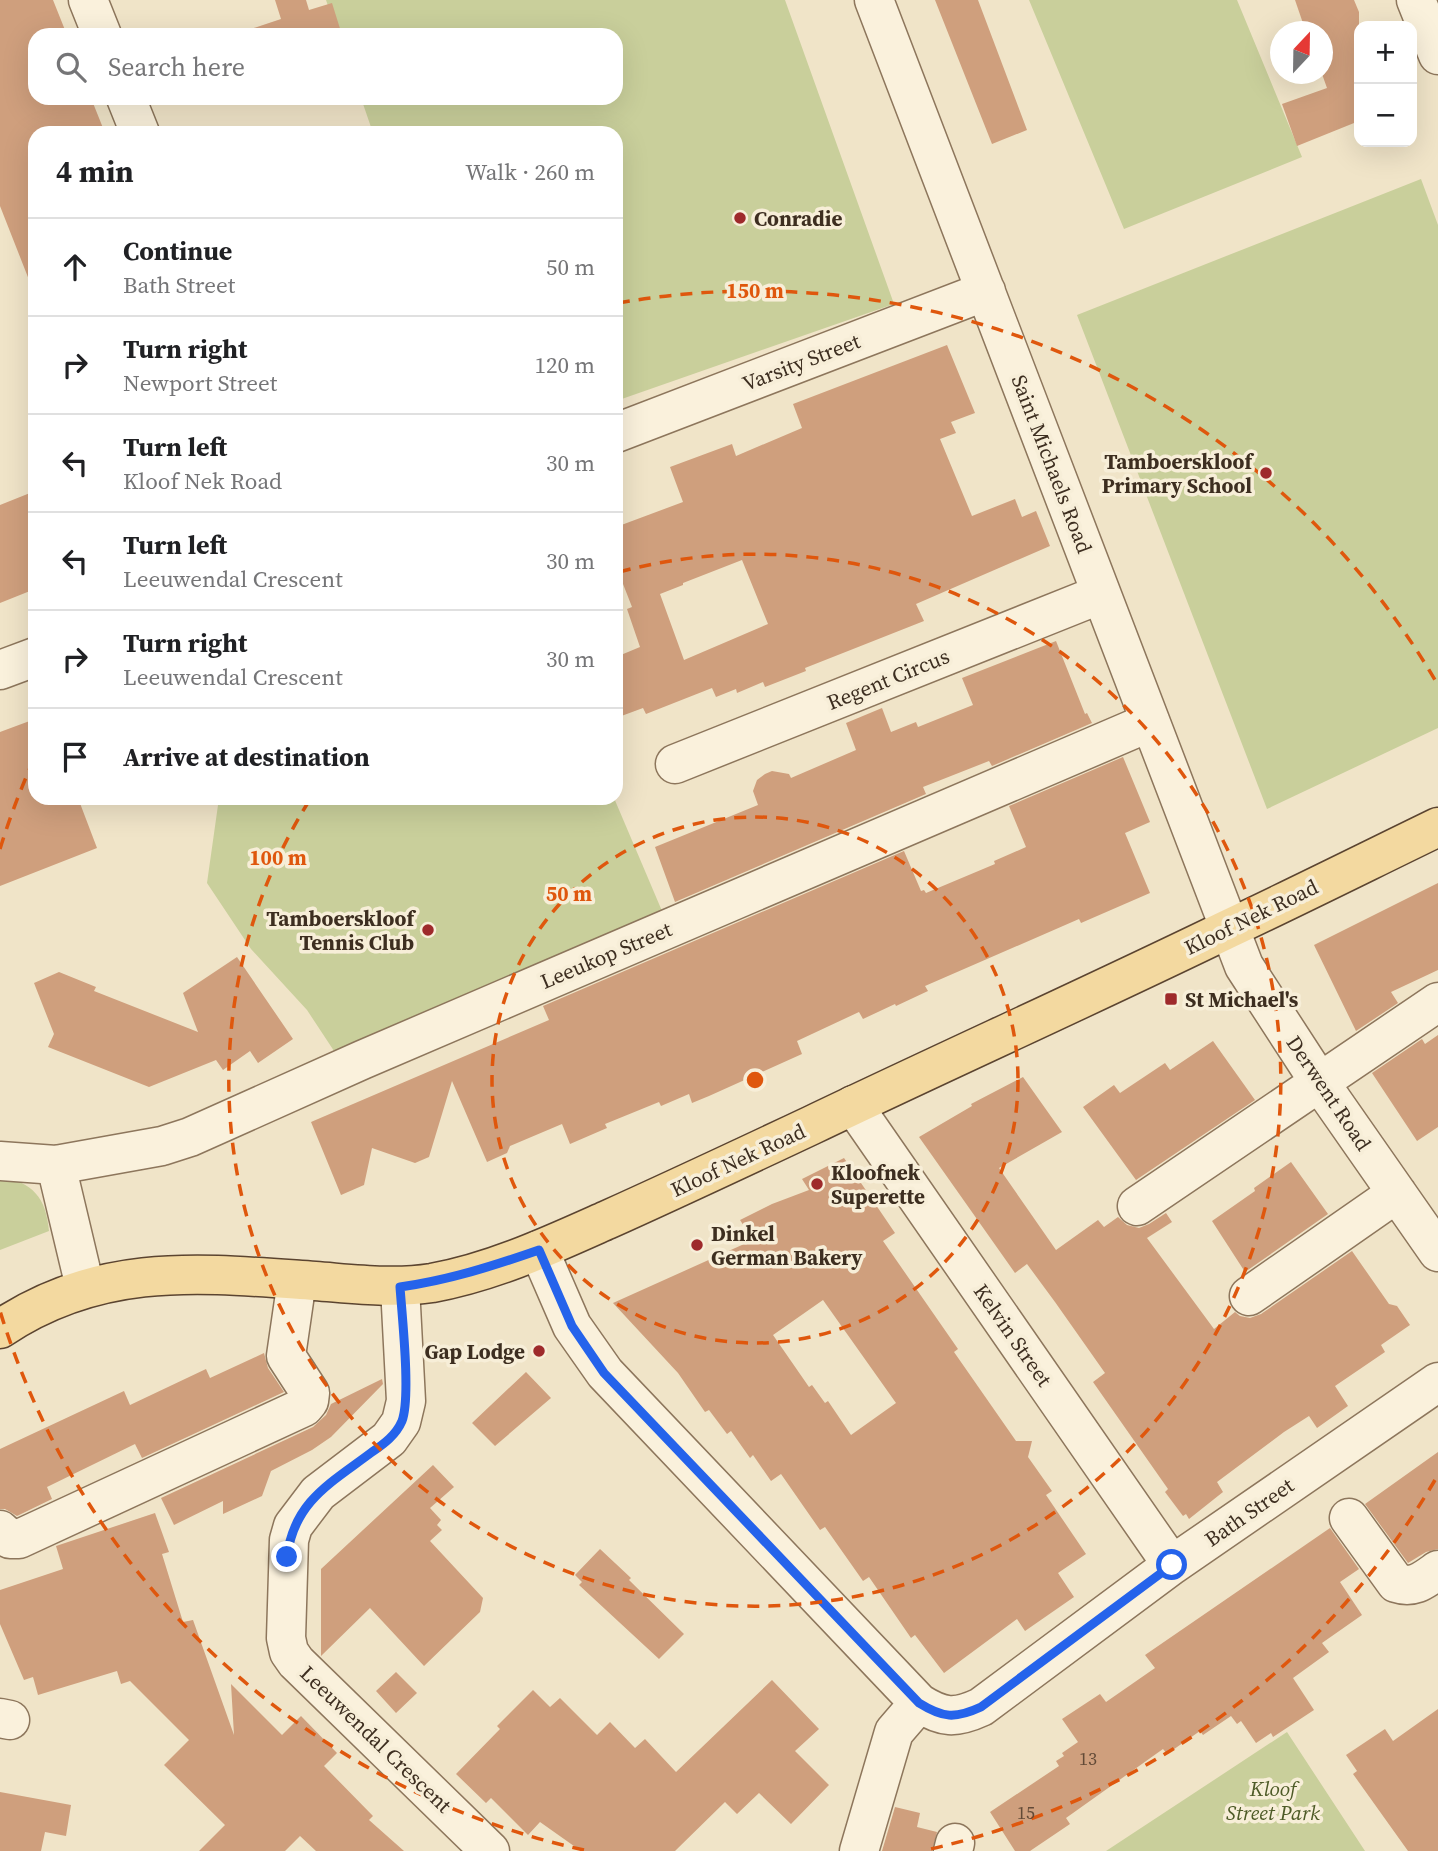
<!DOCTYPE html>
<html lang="en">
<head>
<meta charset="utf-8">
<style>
	body { margin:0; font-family:"Source Serif 4",serif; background:#f2f2f2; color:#202124 }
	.controls { position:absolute; right:21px; top:21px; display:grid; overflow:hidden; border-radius:14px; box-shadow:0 7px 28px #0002 }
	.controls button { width:63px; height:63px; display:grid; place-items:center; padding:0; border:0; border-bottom:2px solid #e0e0e0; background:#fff; color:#202124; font:35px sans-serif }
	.compass { position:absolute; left:1270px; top:21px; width:63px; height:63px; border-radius:50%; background:#fff; box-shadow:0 7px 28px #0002; rotate:22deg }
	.stop { position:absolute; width:21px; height:21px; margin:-16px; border:5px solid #2563eb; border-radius:50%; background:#fff }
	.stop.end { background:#2563eb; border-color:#fff; box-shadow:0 2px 7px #0008 }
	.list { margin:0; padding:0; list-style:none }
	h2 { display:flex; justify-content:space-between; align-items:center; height:91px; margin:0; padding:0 28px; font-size:30px }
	h2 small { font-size:23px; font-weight:400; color:#757577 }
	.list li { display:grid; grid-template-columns:46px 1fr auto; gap:21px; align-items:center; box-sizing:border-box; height:98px; padding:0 28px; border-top:2px solid #e0e0e0 }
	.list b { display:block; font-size:26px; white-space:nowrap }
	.list p { margin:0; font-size:23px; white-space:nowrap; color:#757577 }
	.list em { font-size:23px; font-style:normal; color:#757577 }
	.icon { flex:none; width:38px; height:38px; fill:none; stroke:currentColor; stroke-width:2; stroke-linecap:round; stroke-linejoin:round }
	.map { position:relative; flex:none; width:1438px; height:1851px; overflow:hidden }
	.search { position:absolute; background:#fff; box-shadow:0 7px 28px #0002; left:28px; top:28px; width:595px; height:77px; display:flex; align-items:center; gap:18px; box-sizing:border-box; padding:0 24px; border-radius:21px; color:#757577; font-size:26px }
	.panel { position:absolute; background:#fff; box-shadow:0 7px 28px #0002; left:28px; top:126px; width:595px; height:679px; border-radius:21px }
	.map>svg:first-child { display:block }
	.green { fill:#c9cf9b }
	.building { fill:#cf9f7d; fill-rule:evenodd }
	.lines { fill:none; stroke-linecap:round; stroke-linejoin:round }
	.minor-casing { stroke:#8d765c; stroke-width:41 }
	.major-casing { stroke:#5b4430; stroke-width:41 }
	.minor { stroke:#faf1dc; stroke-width:38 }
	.major { stroke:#f3d9a0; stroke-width:38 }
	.route { stroke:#2563eb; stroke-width:9 }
	.ring { fill:none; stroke:#df570d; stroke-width:3.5; stroke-dasharray:12 9 }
	.poi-dot { fill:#9e2a2b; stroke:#f7eed8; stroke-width:2.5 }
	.labels { text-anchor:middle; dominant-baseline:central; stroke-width:7; stroke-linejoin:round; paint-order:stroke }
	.number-label { font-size:18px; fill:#624a37 }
	.poi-label { font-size:21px; font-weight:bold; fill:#3d2e20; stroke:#f7eed8; text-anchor:start }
	.street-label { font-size:21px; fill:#3d2e20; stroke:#f7eed8 }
	.park-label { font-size:21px; font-style:italic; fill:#4d5a26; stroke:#f7eed8 }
	.centre { fill:#df570d; stroke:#f7eed8; stroke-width:3.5 }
	.ring-label { font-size:21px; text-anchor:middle; font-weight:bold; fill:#df570d; stroke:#f7eed8; stroke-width:7; stroke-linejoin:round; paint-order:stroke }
</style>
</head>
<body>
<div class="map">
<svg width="1438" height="1851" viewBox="0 0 1438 1851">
	<rect width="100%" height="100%" fill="#f0e4c8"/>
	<!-- green -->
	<path class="green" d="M326 0H785L894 304 616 401V133H373L361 98H616V35H338Z
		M1029 0H1237L1302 157 1124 229Z
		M1421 179 1438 225V728L1267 809 1077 315Z
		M219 798H614L662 911 336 1054 307 1010 251 949 207 883Z
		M0 1176C33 1183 46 1197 49 1231L0 1250Z
		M1287 1732 1365 1851H1106Z"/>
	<!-- building -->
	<path class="building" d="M0 0H53L67 35H35V98H91L105 133H35L33 290 0 206Z
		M275 0H306L309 10 332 3 342 35H252L251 29 281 19Z
		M935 0H978L1027 130 992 144Z
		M1295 0H1354L1359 12V121L1297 146 1282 104 1327 88 1322 74V32H1306Z
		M947 345 975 413 951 422 956 433 940 439 972 516 1015 499 1022 517 1036 511 1050 546 916 604 924 621 805 668 806 671 765 687 763 682 737 693 736 689 716 697 712 688 646 714 643 708 616 718V657L640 647 627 609 632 607 616 566V527L683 502 670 467 732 444 736 456 802 428 793 404ZM742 560 768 624 684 660 660 594 683 585V583Z
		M35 491V589L0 603V505Z
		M1056 641 1085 714 1087 713 1092 723 992 766 989 761 923 787 926 794 675 902 655 847 758 805 753 791 757 780 765 774 772 771 789 774 791 778 856 750 846 723 882 708 891 732 916 722 918 727 973 705 962 678Z
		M35 719V798H78L97 848 0 886V732Z
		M1123 757 1150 822 1125 833 1150 893 1081 923 1079 919 925 986 928 991 896 1006 895 1004 863 1019 859 1012 797 1041 802 1054 709 1096 692 1103 689 1094 661 1106 659 1102 605 1124 607 1128 570 1144 562 1124 510 1146 507 1153 487 1162 452 1081 429 1157 415 1163 372 1148 364 1185 341 1195 311 1122 549 1020 543 1006 904 851 921 891 924 890 926 893 995 864 994 861 1026 847 1009 806Z
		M1438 883V970L1391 992 1398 1003 1356 1031 1314 945Z
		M237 957 293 1039 258 1063 250 1051 223 1070 216 1060 149 1087 48 1047 54 1034 34 983 59 972 96 987 94 991 198 1032 183 993Z
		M1438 1035V1127L1417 1141 1372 1073 1422 1039 1425 1044Z
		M1213 1041 1255 1100 1136 1180 1083 1107 1114 1085 1120 1093 1165 1063 1170 1070Z
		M1023 1077 1062 1132 999 1168 1056 1250 1098 1220 1104 1227 1118 1217 1127 1225 1139 1228 1149 1224 1166 1213 1172 1222 1147 1238 1214 1329 1235 1312 1240 1316 1250 1318 1261 1314 1352 1251 1389 1304 1397 1306 1410 1325 1381 1345 1385 1352 1335 1386 1348 1406 1317 1428 1309 1416 1284 1432 1217 1482 1223 1492 1189 1519 1186 1514 1183 1516 1165 1492 1168 1489 1093 1382 1105 1373 1055 1302 1027 1264 1015 1273 919 1137 972 1106 971 1104Z
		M844 1158 895 1233 883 1241 958 1349 954 1352 1016 1441H1032L1028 1457 1052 1491 1046 1495 1086 1554 1058 1573 1074 1597 1025 1631 1017 1619 944 1673 915 1635 911 1638 869 1577 863 1581 825 1527 820 1530 781 1474 771 1481 753 1455 750 1458 731 1431 727 1434 709 1410 705 1412 678 1373 613 1303 753 1240 740 1220 772 1204 809 1190 802 1179ZM823 1300 896 1403 851 1435 828 1401 825 1403 812 1385 809 1387 773 1335Z
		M1291 1162 1328 1214 1245 1272 1212 1221 1255 1191 1254 1188Z
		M264 1353 268 1368 284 1392 142 1458 135 1444 47 1487 52 1499 17 1516 5 1509H0V1449L124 1391 130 1405 206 1369 210 1378Z
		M526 1372 551 1398 495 1446 472 1423Z
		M382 1379 383 1384 331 1437 312 1450 271 1471 262 1496 223 1514V1501L174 1525 161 1498 313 1427 326 1415 331 1404Z
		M1438 1452V1549L1426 1552 1408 1563 1365 1504Z
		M433 1465 454 1487 430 1508 441 1520 437 1525 442 1530 430 1541 483 1598 480 1612 424 1666 370 1608 321 1656V1569Z
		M155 1513 169 1552 162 1554 183 1622 193 1620 234 1735 231 1684 282 1735 301 1716 337 1753 324 1766 373 1816 369 1820 404 1851H316L300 1836 285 1851H199L225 1825 164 1765 189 1740 130 1681 121 1684 117 1671 38 1695 33 1677 24 1680 0 1624V1590L63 1569 56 1546Z
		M1330 1528 1359 1569 1340 1582 1362 1615 1322 1643 1329 1652 1293 1678 1314 1710 1273 1737 1271 1733 1256 1743 1241 1721 1237 1724 1231 1716 1203 1735 1200 1731 1167 1754 1163 1749 1066 1818 1070 1824 1030 1851H1015L990 1812 1059 1766 1056 1761 1064 1756 1062 1753 1078 1742 1062 1719 1100 1694 1106 1702 1155 1668 1145 1655Z
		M600 1549 631 1578 629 1580 684 1634 659 1659 579 1585 582 1582 575 1575Z
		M396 1672 417 1693 396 1713 376 1691Z
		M772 1680 819 1729 795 1751 829 1785 791 1824 759 1793 737 1814 725 1802 675 1851H581L540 1822 528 1835 491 1798 486 1803 456 1774 500 1729 497 1726 533 1690 550 1707 560 1698 597 1735 610 1722 635 1748 645 1739 676 1772Z
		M1438 1709V1851H1408L1353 1774 1357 1771 1346 1755 1385 1729 1393 1741Z
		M0 1792 71 1805 66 1836 45 1832 41 1851H0Z
		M895 1807 920 1813 917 1827 937 1832 932 1851H882Z"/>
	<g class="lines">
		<!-- minor casing -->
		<g class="minor-casing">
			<path id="minor" d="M88 0 102 35
				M874 0 1244 966 1320 1083 1438 1252
				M1416 0 1438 55
				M126 98 140 133
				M616 433 986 291
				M0 670 35 657
				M675 764 1101 594
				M853 1105 1172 1565
				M0 1161 56 1165 85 1287
				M56 1165 162 1146 190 1137 362 1060 1150 722
				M1137 1206 1438 1002
				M539 1250 572 1326 605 1373 919 1703C943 1718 955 1719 981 1707L1172 1565 1438 1382
				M400 1287 406 1401 401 1422 389 1439 318 1493 293 1526 289 1540 286 1638 289 1652 296 1662 490 1851
				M1249 1296 1397 1193
				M1349 1518 1396 1583C1414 1589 1424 1580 1438 1570
				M0 1530 10 1539H19L304 1407 309 1401 310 1393 286 1356 297 1280
				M0 1718 10 1720
				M859 1851 894 1732 919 1703
				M953 1851 955 1843"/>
		</g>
		<!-- major casing -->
		<g class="major-casing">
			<path id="major" d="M0 1329C101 1261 201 1273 315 1281 355 1284 393 1289 432 1283 493 1272 551 1245 607 1220 676 1189 744 1157 812 1125 950 1059 1090 996 1228 929 1298 896 1368 861 1438 827"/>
		</g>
		<!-- minor -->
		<use href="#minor" class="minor"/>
		<!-- major -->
		<use href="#major" class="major"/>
	</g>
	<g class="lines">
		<!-- route -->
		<path class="route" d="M287 1557C294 1501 331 1483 372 1452 384 1444 396 1435 402 1421 411 1397 402 1316 400 1287 449 1280 493 1266 539 1250L572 1326 604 1373 919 1703C943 1718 955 1719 981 1707L1172 1565"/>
	</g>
	<!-- distance rings -->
	<g class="ring">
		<circle cx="755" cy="1080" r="263"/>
		<path d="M619 572A526 526 0 1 1 309 801"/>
		<path d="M1435 1480A789 789 0 0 1 926 1850M584 1850A789 789 0 0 1 0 1311M0 849A789 789 0 0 1 34 759M618 303A789 789 0 0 1 1435 680"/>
	</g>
	<!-- markers -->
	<g class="poi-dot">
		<circle cx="740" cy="218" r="7"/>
		<circle cx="1266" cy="473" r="7"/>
		<circle cx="428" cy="930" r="7"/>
		<rect x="1164" y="992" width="14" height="14" rx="3.5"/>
		<circle cx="817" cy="1184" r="7"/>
		<circle cx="697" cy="1245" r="7"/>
		<circle cx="539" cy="1351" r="7"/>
	</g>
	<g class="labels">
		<!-- number labels -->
		<g class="number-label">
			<text x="1088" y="1758">13</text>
			<text x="1026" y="1812">15</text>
		</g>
		<!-- poi labels -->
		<g class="poi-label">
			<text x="754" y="218">Conradie</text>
			<text x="1252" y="461" text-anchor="end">Tamboerskloof<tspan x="1252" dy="24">Primary School</tspan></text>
			<text x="414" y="918" text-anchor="end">Tamboerskloof<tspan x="414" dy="24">Tennis Club</tspan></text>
			<text x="1185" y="999">St Michael's</text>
			<text x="831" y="1172">Kloofnek<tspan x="831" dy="24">Superette</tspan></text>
			<text x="711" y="1233">Dinkel<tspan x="711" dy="24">German Bakery</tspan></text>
			<text x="525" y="1351" text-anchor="end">Gap Lodge</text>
		</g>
		<!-- street labels -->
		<g class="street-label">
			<text transform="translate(801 362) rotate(-21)">Varsity Street</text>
			<text transform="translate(1052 464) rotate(69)">Saint Michaels Road</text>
			<text transform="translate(888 679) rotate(-22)">Regent Circus</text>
			<text transform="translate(1251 917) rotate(-26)">Kloof Nek Road</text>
			<text transform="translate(606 955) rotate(-23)">Leeukop Street</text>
			<text transform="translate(1329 1093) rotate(56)">Derwent Road</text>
			<text transform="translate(738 1160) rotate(-25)">Kloof Nek Road</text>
			<text transform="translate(1013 1335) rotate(55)">Kelvin Street</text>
			<text transform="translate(1249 1512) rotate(-35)">Bath Street</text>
			<text transform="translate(376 1739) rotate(44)">Leeuwendal Crescent</text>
		</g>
		<!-- park labels -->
		<g class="park-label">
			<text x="1273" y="1788">Kloof<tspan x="1273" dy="24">Street Park</tspan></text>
		</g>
	</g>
	<circle cx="755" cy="1080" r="10" class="centre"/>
	<g class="ring-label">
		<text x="755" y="298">150 m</text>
		<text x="278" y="865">100 m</text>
		<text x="569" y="901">50 m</text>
	</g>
</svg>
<div class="controls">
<button>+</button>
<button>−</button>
</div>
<svg class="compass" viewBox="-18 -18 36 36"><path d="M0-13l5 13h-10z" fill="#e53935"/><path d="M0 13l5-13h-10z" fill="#757577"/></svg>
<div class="stop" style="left:1172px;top:1565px"></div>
<div class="stop end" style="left:287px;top:1557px"></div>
<div class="search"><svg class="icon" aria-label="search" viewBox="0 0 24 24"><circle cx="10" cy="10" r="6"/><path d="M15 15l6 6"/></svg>Search here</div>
<section class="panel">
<h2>4 min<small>Walk · 260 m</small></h2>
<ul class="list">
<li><svg class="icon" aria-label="ahead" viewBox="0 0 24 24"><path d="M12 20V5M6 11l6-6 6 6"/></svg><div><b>Continue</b><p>Bath Street</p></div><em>50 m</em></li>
<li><svg class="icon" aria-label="right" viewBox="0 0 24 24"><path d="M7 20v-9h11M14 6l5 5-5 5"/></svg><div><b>Turn right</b><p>Newport Street</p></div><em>120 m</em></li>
<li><svg class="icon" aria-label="left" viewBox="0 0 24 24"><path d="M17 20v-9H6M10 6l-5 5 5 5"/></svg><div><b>Turn left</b><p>Kloof Nek Road</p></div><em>30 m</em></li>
<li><svg class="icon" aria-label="left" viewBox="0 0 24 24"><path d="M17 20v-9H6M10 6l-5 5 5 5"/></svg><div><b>Turn left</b><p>Leeuwendal Crescent</p></div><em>30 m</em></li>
<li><svg class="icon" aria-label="right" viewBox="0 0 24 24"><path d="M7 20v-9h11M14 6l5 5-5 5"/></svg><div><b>Turn right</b><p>Leeuwendal Crescent</p></div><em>30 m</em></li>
<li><svg class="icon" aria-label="arrive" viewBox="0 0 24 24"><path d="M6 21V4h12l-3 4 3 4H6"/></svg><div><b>Arrive at destination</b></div></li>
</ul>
</section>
</div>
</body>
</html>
